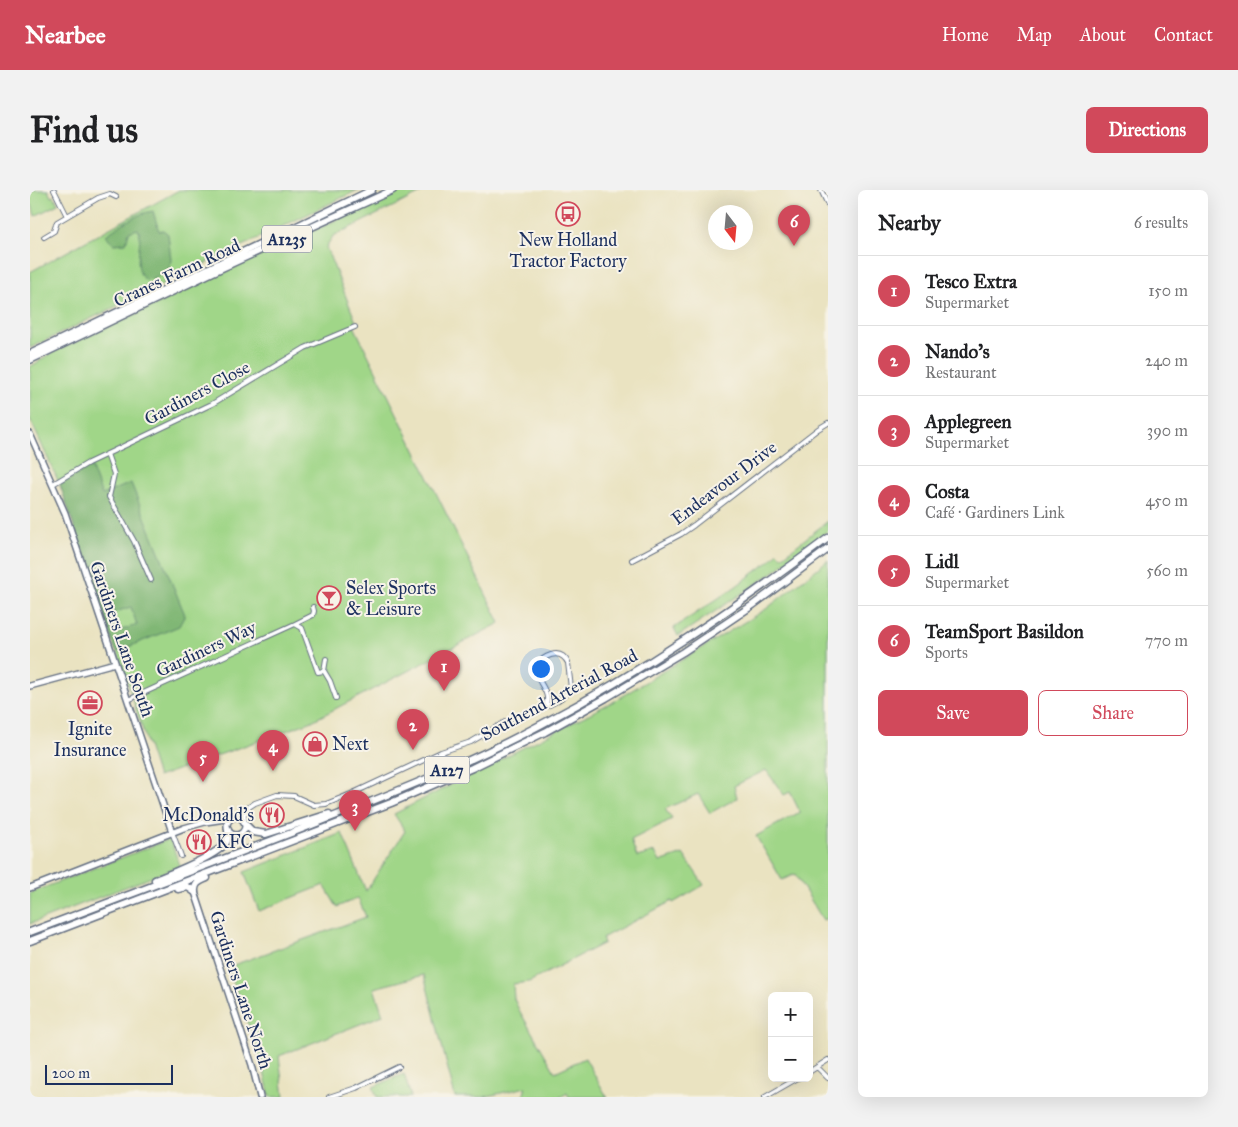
<!DOCTYPE html>
<html lang="en">
<head>
<meta charset="utf-8">
<style>
	body { margin:0; font-family:"IM FELL Great Primer",serif; background:#f2f2f2; color:#202124 }
	.controls { position:absolute; right:15px; bottom:15px; display:grid; overflow:hidden; border-radius:8px; box-shadow:0 5px 20px #0002 }
	.controls button { width:45px; height:45px; display:grid; place-items:center; padding:0; border:0; border-bottom:1px solid #e0e0e0; background:#fff; color:#202124; font:25px sans-serif }
	.compass { position:absolute; left:678px; top:15px; width:45px; height:45px; border-radius:50%; background:#fff; box-shadow:0 5px 20px #0002; rotate:164deg }
	.scale { position:absolute; left:15px; bottom:12px; width:128px; box-sizing:border-box; padding-left:5px; border:2px solid #1b2f5e; border-top:0; font-size:14px; line-height:18px; white-space:nowrap; color:#1b2f5e; -webkit-text-stroke:4px #f7f3e8; paint-order:stroke }
	.you { position:absolute; left:510px; top:478px; width:18px; height:18px; margin:-12px; border:4px solid #fff; border-radius:50%; background:#1a73e8; box-shadow:0 0 0 8px #1a73e833 }
	.badge { display:grid; place-items:center; width:32px; height:32px; border-radius:50%; background:#d1495b; color:#fff; font-size:16px; font-weight:700 }
	.pin { position:absolute; translate:-50% -41px; filter:drop-shadow(0 1px 2px #0008) }
	.pin::after { content:''; position:absolute; top:26px; width:18px; height:15px; background:inherit; clip-path:polygon(0 0,100% 0,50% 100%) }
	.list { margin:0; padding:0; list-style:none }
	h2 { display:flex; justify-content:space-between; align-items:center; height:65px; margin:0; padding:0 20px; font-size:21px }
	h2 small { font-size:16px; font-weight:400; color:#757577 }
	.list li { display:grid; grid-template-columns:32px 1fr auto; gap:15px; align-items:center; box-sizing:border-box; height:70px; padding:0 20px; border-top:1px solid #e0e0e0 }
	.list b { display:block; font-size:19px; white-space:nowrap }
	.list p { margin:0; font-size:16px; white-space:nowrap; color:#757577 }
	.list em { font-size:16px; font-style:normal; color:#757577 }
	.actions { display:flex; gap:10px; padding:15px 20px }
	.actions a { flex:1; padding:11px 0; border:1px solid #d1495b; border-radius:8px; text-align:center; font-size:18px; color:#d1495b }
	.actions .main { background:#d1495b; color:#fff }
	.map { position:relative; flex:none; width:798px; height:907px; overflow:hidden; border-radius:8px }
	header { display:flex; align-items:center; gap:30px; box-sizing:border-box; height:70px; padding:0 25px; background:#d1495b; color:#fff }
	header strong { font-size:24px }
	nav { display:flex; gap:28px; margin-inline-start:auto; font-size:18px }
	.intro { display:flex; align-items:center; justify-content:space-between; box-sizing:border-box; height:120px; padding:0 30px }
	h1 { margin:0; font-size:35px }
	.button { padding:12px 22px; border-radius:8px; background:#d1495b; color:#fff; font-size:18px; font-weight:700 }
	main { display:flex; gap:30px; padding:0 30px }
	aside { flex:1; background:#fff; border-radius:8px; box-shadow:0 5px 20px #0002 }
	.map>svg:first-child { display:block }
	.green { fill:#a0d688; stroke:#5e8273 }
	.forest { fill:#80b774; stroke:#4e7369; fill-rule:evenodd }
	.lines { fill:none; stroke-linecap:round; stroke-linejoin:round }
	.minor-casing { stroke:#636e81; stroke-width:6 }
	.tertiary-casing { stroke:#636e81; stroke-width:8 }
	.primary-casing { stroke:#636e81; stroke-width:9 }
	.trunk-casing { stroke:#636e81; stroke-width:9 }
	.minor { stroke:#fff; stroke-width:4 }
	.tertiary { stroke:#fff; stroke-width:5 }
	.primary { stroke:#fff; stroke-width:6 }
	.trunk { stroke:#fff; stroke-width:6 }
	.labels { text-anchor:middle; dominant-baseline:central; stroke-width:4; stroke-linejoin:round; paint-order:stroke }
	.shield { fill:#f7f3e8; stroke:#5d6a87; stroke-width:1 }
	.shield-label { font-size:16px; font-weight:bold; fill:#1b2f5e }
	.poi-label { font-size:18px; fill:#1b2f5e; stroke:#f7f3e8; text-anchor:start }
	.street-label { font-size:18px; fill:#1b2f5e; stroke:#f7f3e8 }
</style>
</head>
<body>
<header>
<strong>Nearbee</strong>
<nav><a>Home</a><a>Map</a><a>About</a><a>Contact</a></nav>
</header>
<div class="intro"><h1>Find us</h1><a class="button">Directions</a></div>
<main>
<div class="map">
<svg width="798" height="907" viewBox="0 0 798 907">
	<rect width="100%" height="100%" fill="#f7f3e8"/>
	<filter id="ink" filterUnits="userSpaceOnUse"><feTurbulence type="fractalNoise" baseFrequency=".02" numOctaves="2"/><feDisplacementMap in="SourceGraphic" scale="10" xChannelSelector="R" yChannelSelector="G"/><feConvolveMatrix kernelMatrix="1 2 1 2 8 2 1 2 1" color-interpolation-filters="sRGB"/></filter>
	<filter id="wash" filterUnits="userSpaceOnUse"><feTurbulence type="fractalNoise" baseFrequency=".0096" numOctaves="4" result="noise"/><feDisplacementMap in="SourceGraphic" scale="20" xChannelSelector="R" yChannelSelector="G"/><feGaussianBlur stdDeviation="1.12" result="paint"/><feColorMatrix in="noise" values="0 0 0 0 0 0 0 0 0 0 0 0 0 0 0 0 0 1.4 0 .05"/><feComposite in="paint" operator="in"/></filter>
	<g filter="url(#wash)">
		<rect width="100%" height="100%" fill="#eae3c1"/>
		<!-- green -->
		<path class="green" d="M4 0H18L21 7 24 6 28 14 5 26 2 15H0V2Z
			M149 0H328L0 158V82Z
			M370 0H397L303 46 296 57 326 132 323 134 470 433 280 532 128 587 73 417 30 295 0 229V177L22 163Z
			M798 331V341L738 386 648 446 644 438 705 397 741 370 748 362 752 367Z
			M798 370V728L793 730 765 684 752 690 726 646 770 622 760 602 754 605 736 580 704 596 707 608 680 623 668 604 635 619 642 629 601 650 607 667 625 662 630 672 653 664 674 695 643 713 642 711 572 748 574 753 499 792 483 794 484 809 489 820 525 882 555 868 577 907H539L537 903 531 907H493L496 897 454 907H425L394 785 344 798 353 825 249 866 254 907H240L232 874 198 777 336 727 328 708 307 717 294 695 229 721 214 682 312 643 336 701 375 641 364 624 584 511 736 419Z
			M140 649 150 676 0 734V703Z
			M374 884 381 907H347L343 897Z"/>
		<!-- forest -->
		<path class="forest" d="M123 21 129 41 133 40 138 44 141 70 139 80 124 89 115 90C101 78 114 50 108 39L99 42 96 53 83 54 76 45C91 35 105 24 123 21Z
			M61 276 72 305 101 293 155 425 149 436 86 462 30 295ZM101 417 107 435 88 441 82 423Z"/>
	</g>
	<g filter="url(#ink)">
		<g class="lines">
			<!-- minor casing -->
			<g class="minor-casing">
				<path id="minor" d="M24 0 37 26
					M791 0 798 15
					M14 47 24 41 27 32 68 8 80 4 86 7
					M77 264 84 284 79 307 104 351 121 390
					M23 294 58 273 182 214 275 158 325 137
					M602 370 651 344 664 335 788 239 798 233
					M265 434 283 425 284 421 283 417
					M294 481 300 491 306 508
					M98 510 265 434 272 438 288 482 294 481 296 469
					M202 628 225 613 247 605 264 606 284 615 296 614 321 604 411 562 441 552 475 532 509 519C521 515 534 508 541 498L538 473C530 456 512 467 505 477 504 491 526 505 513 518
					M215 634 214 625 219 617
					M142 642 151 666
					M787 877 798 888
					M779 882 798 870
					M299 907 326 898 369 877
					M735 907 768 888"/>
			</g>
			<!-- tertiary casing -->
			<g class="tertiary-casing">
				<path id="tertiary" d="M0 244 35 323 142 642
					M0 496 85 473
					M197 636a9 9 0 1 1 18 0a9 9 0 1 1-18 0Z
					M0 698 154 638 175 632 202 628
					M165 702 222 875 230 907"/>
			</g>
			<!-- primary casing -->
			<g class="primary-casing">
				<path id="primary" d="M0 164 342 0
					M0 170 183 82 363 0"/>
			</g>
			<!-- trunk casing -->
			<g class="trunk-casing">
				<path id="trunk" d="M215 634 223 642 236 644 299 624
					M125 690C142 683 190 665 197 651 199 647 198 643 198 639
					M148 699 158 697 165 702C164 693 170 691 177 688
					M0 742C90 708 179 675 269 640 351 608 434 576 512 534 613 481 706 417 798 348
					M0 751 361 613 442 578 515 542 576 508 653 462 723 415 798 359"/>
			</g>
			<!-- minor -->
			<use href="#minor" class="minor"/>
			<!-- tertiary -->
			<use href="#tertiary" class="tertiary"/>
			<!-- primary -->
			<use href="#primary" class="primary"/>
			<!-- trunk -->
			<use href="#trunk" class="trunk"/>
		</g>
	</g>
	<!-- icons -->
	<defs>
		<g id="bus-ring" transform="scale(1.25)"><circle r="9.5" fill="#f7f3e8" stroke="#d1495b" stroke-width="1.5"/><path d="M-5-6H5V4H4V6H2V4H-2V6H-4V4H-5ZM-3.5-4V0h7V-4ZM-3.5 1.2v1.5H-2V1.2ZM2 1.2v1.5H3.5V1.2Z" fill="#d1495b"/></g>
		<g id="bar-ring" transform="scale(1.25)"><circle r="9.5" fill="#f7f3e8" stroke="#d1495b" stroke-width="1.5"/><path d="M-6-5H6L.8 .8V4.5H3.5V6h-7V4.5H-.8V.8Z" fill="#d1495b"/></g>
		<g id="office-ring" transform="scale(1.25)"><circle r="9.5" fill="#f7f3e8" stroke="#d1495b" stroke-width="1.5"/><path d="M-6-3h4V-5.5h4V-3h4V5H-6ZM-1-4.5V-3h2v-1.5ZM-6 0V1H6V0Z" fill="#d1495b"/></g>
		<g id="shop-ring" transform="scale(1.25)"><circle r="9.5" fill="#f7f3e8" stroke="#d1495b" stroke-width="1.5"/><path d="M-5-2.5h2.3a2.7 3.5 0 0 1 5.4 0H5L5.5 6h-11ZM-1.5-2.5h3a1.5 2.3 0 0 0-3 0Z" fill="#d1495b"/></g>
		<g id="restaurant-ring" transform="scale(1.25)"><circle r="9.5" fill="#f7f3e8" stroke="#d1495b" stroke-width="1.5"/><path d="M-5-6h1v4h1v-4h1v4h1v-4h1v5L-1.5 .5V6h-2V.5L-5-1ZM5-6V6H3V1.5H1.5Q1.5-4 5-6Z" fill="#d1495b"/></g>
	</defs>
	<g fill-rule="evenodd">
		<use href="#bus-ring" x="538" y="24"/>
		<use href="#bar-ring" x="299" y="408"/>
		<use href="#office-ring" x="60" y="513"/>
		<use href="#shop-ring" x="285" y="554"/>
		<use href="#restaurant-ring" x="242" y="625"/>
		<use href="#restaurant-ring" x="169" y="652"/>
	</g>
	<g class="labels">
		<!-- shield labels -->
		<g class="shield">
			<rect x="232" y="35.5" width="50" height="27" rx="4"/>
			<rect x="394.5" y="566.5" width="45" height="27" rx="4"/>
		</g>
		<g class="shield-label">
			<text x="257" y="49">A1235</text>
			<text x="417" y="580">A127</text>
		</g>
		<!-- poi labels -->
		<g class="poi-label">
			<text x="538" y="50" text-anchor="middle">New Holland<tspan x="538" dy="21">Tractor Factory</tspan></text>
			<text x="316" y="398">Selex Sports<tspan x="316" dy="21">&amp; Leisure</tspan></text>
			<text x="60" y="539" text-anchor="middle">Ignite<tspan x="60" dy="21">Insurance</tspan></text>
			<text x="302" y="554">Next</text>
			<text x="224" y="625" text-anchor="end">McDonald's</text>
			<text x="186" y="652">KFC</text>
		</g>
		<!-- street labels -->
		<g class="street-label">
			<text transform="translate(147 83) rotate(-25)">Cranes Farm Road</text>
			<text transform="translate(167 203) rotate(-28)">Gardiners Close</text>
			<text transform="translate(694 293) rotate(-37)">Endeavour Drive</text>
			<text transform="translate(92 449) rotate(71)">Gardiners Lane South</text>
			<text transform="translate(176 459) rotate(-25)">Gardiners Way</text>
			<text transform="translate(529 505) rotate(-28)">Southend Arterial Road</text>
			<text transform="translate(211 800) rotate(72)">Gardiners Lane North</text>
		</g>
	</g>
</svg>
<div class="controls">
<button>+</button>
<button>−</button>
</div>
<svg class="compass" viewBox="-18 -18 36 36"><path d="M0-13l5 13h-10z" fill="#e53935"/><path d="M0 13l5-13h-10z" fill="#757577"/></svg>
<div class="scale">200 m</div>
<div class="you"></div>
<div class="pin badge" style="left:414px;top:501px">1</div>
<div class="pin badge" style="left:383px;top:560px">2</div>
<div class="pin badge" style="left:325px;top:641px">3</div>
<div class="pin badge" style="left:243px;top:581px">4</div>
<div class="pin badge" style="left:173px;top:592px">5</div>
<div class="pin badge" style="left:764px;top:56px">6</div>
</div>
<aside>
<h2>Nearby<small>6 results</small></h2>
<ul class="list">
<li><span class="badge">1</span><div><b>Tesco Extra</b><p>Supermarket</p></div><em>150 m</em></li>
<li><span class="badge">2</span><div><b>Nando's</b><p>Restaurant</p></div><em>240 m</em></li>
<li><span class="badge">3</span><div><b>Applegreen</b><p>Supermarket</p></div><em>390 m</em></li>
<li><span class="badge">4</span><div><b>Costa</b><p>Café · Gardiners Link</p></div><em>450 m</em></li>
<li><span class="badge">5</span><div><b>Lidl</b><p>Supermarket</p></div><em>560 m</em></li>
<li><span class="badge">6</span><div><b>TeamSport Basildon</b><p>Sports</p></div><em>770 m</em></li>
</ul>
<div class="actions"><a class="main">Save</a><a>Share</a></div>
</aside>
</main>
</body>
</html>
